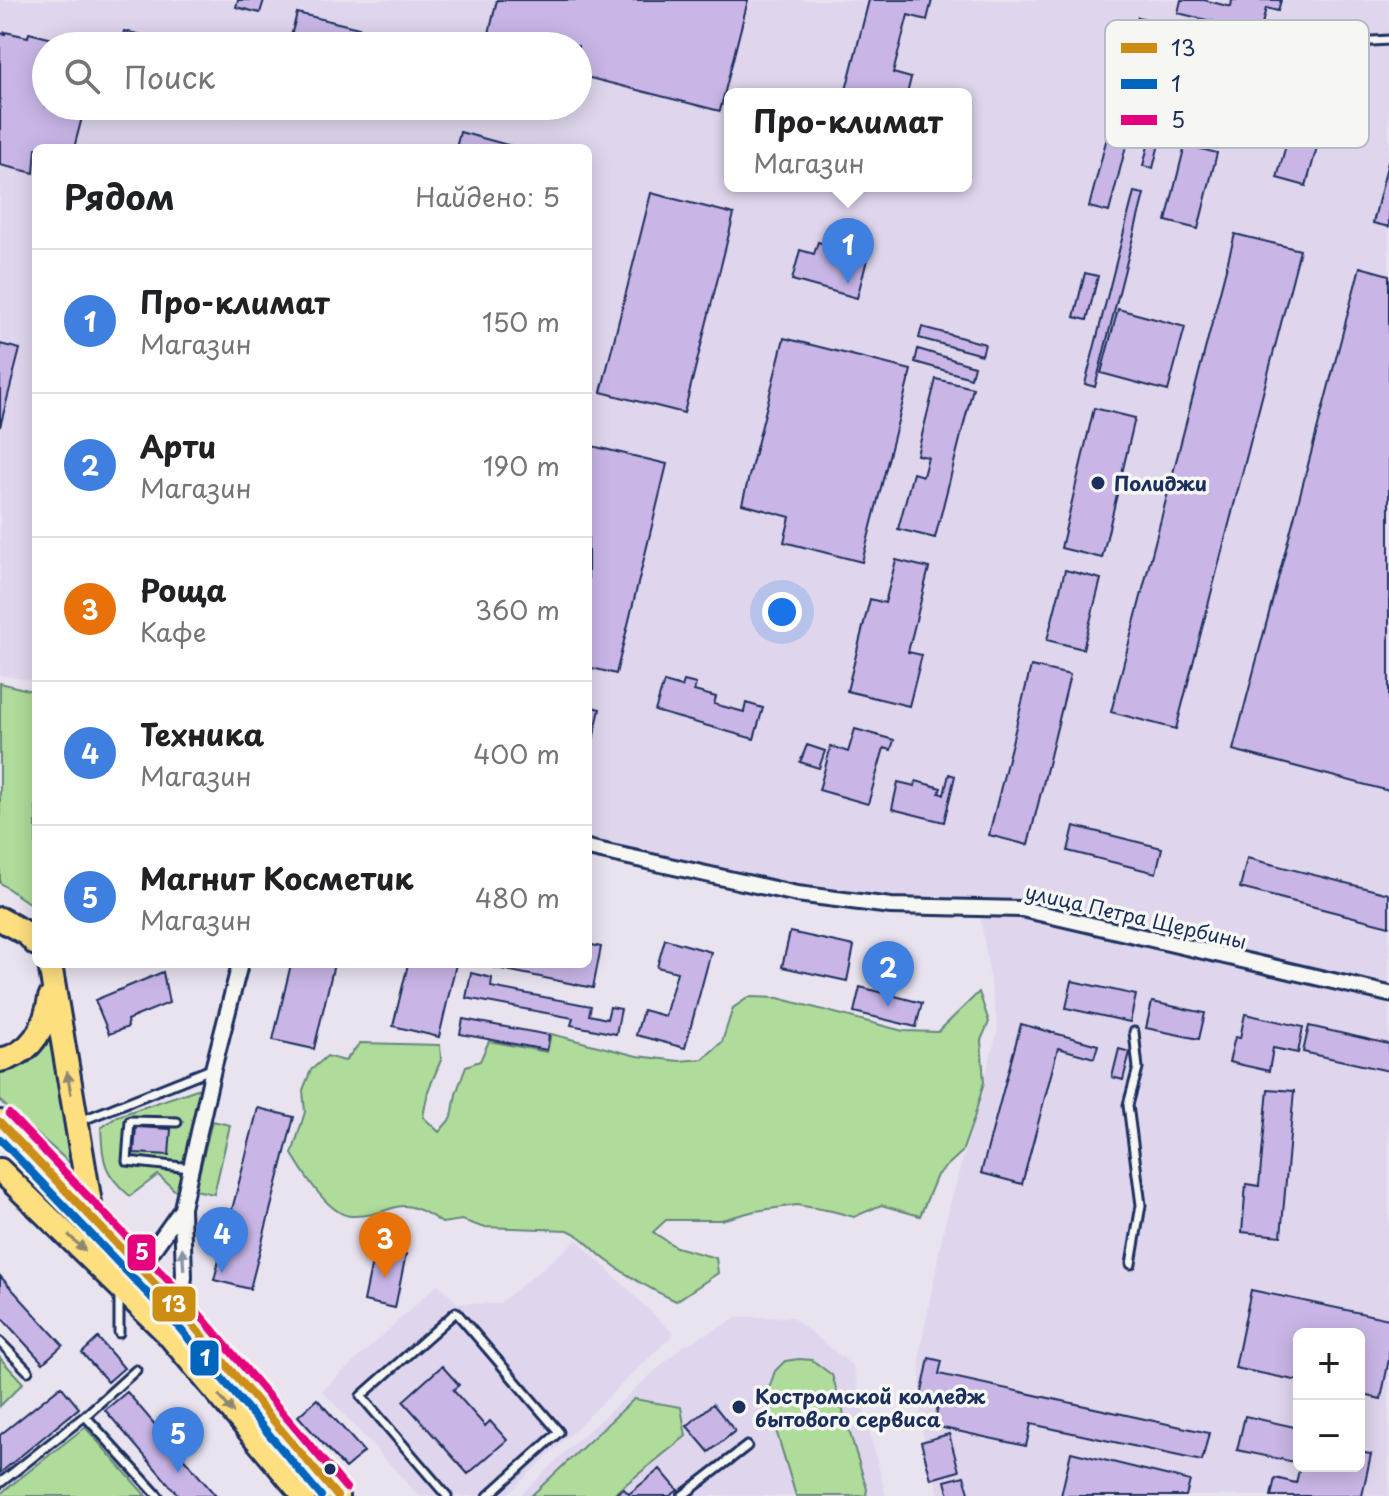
<!DOCTYPE html>
<html lang="ru">
<head>
<meta charset="utf-8">
<style>
	body { margin:0; font-family:"Playpen Sans",sans-serif; background:#f6f6f6; color:#202124 }
	.controls { position:absolute; right:24px; bottom:24px; display:grid; overflow:hidden; border-radius:12px; box-shadow:0 4px 20px #0003 }
	.controls button { width:72px; height:72px; display:grid; place-items:center; padding:0; border:0; border-bottom:2px solid #e0e0e0; background:#fff; color:#202124; font:40px sans-serif }
	.you { position:absolute; left:782px; top:612px; width:28px; height:28px; margin:-20px; border:6px solid #fff; border-radius:50%; background:#1a73e8; box-shadow:0 0 0 12px #1a73e833 }
	.badge { display:grid; place-items:center; width:52px; height:52px; border-radius:50%; background:#1b2f5e; color:#fff; font-size:26px; font-weight:700 }
	.pin { position:absolute; translate:-50% -66px; filter:drop-shadow(0 2px 4px #0008) }
	.pin::after { content:''; position:absolute; top:42px; width:28px; height:24px; background:inherit; clip-path:polygon(0 0,100% 0,50% 100%) }
	.popup { position:absolute; left:724px; top:88px; width:248px; height:104px; box-sizing:border-box; display:grid; place-content:center; border-radius:12px; background:#fff; filter:drop-shadow(0 2px 6px #0005); font-size:26px; white-space:nowrap; color:#757577 }
	.popup b { font-size:30px; color:#202124 }
	.popup::after { content:''; position:absolute; left:50%; top:100%; margin-left:-16px; border:16px solid transparent; border-top-color:#fff }
	.list { margin:0; padding:0; list-style:none }
	h2 { display:flex; justify-content:space-between; align-items:center; height:104px; margin:0; padding:0 32px; font-size:34px }
	h2 small { font-size:26px; font-weight:400; color:#757577 }
	.list li { display:grid; grid-template-columns:52px 1fr auto; gap:24px; align-items:center; box-sizing:border-box; height:144px; padding:0 32px; border-top:2px solid #e0e0e0 }
	.list b { display:block; font-size:30px; white-space:nowrap }
	.list p { margin:0; font-size:26px; white-space:nowrap; color:#757577 }
	.list em { font-size:26px; font-style:normal; color:#757577 }
	.icon { flex:none; width:44px; height:44px; fill:none; stroke:currentColor; stroke-width:2; stroke-linecap:round; stroke-linejoin:round }
	.map { position:relative; flex:none; width:1389px; height:1496px; overflow:hidden }
	.search { position:absolute; background:#fff; box-shadow:0 4px 20px #0003; left:32px; top:32px; width:560px; height:88px; display:flex; align-items:center; gap:20px; box-sizing:border-box; padding:0 28px; border-radius:44px; color:#757577; font-size:30px }
	.panel { position:absolute; background:#fff; box-shadow:0 4px 20px #0003; left:32px; top:144px; width:560px; height:824px; border-radius:12px }
	.map>svg:first-child { display:block }
	.built { fill:#dfd6ed; fill-rule:evenodd }
	.green { fill:#afdc9a; stroke:#65867c; stroke-width:2 }
	.building { fill:#c9b6e7; stroke:#1b2f5e; stroke-width:2 }
	.lines { fill:none; stroke-linecap:round; stroke-linejoin:round }
	.service-casing { stroke:#1b2f5e; stroke-width:13 }
	.minor-casing { stroke:#1b2f5e; stroke-width:20 }
	.primary-casing { stroke:#1b2f5e; stroke-width:28 }
	.service { stroke:#f6f6f2; stroke-width:7 }
	.minor { stroke:#f6f6f2; stroke-width:14 }
	.primary { stroke:#fedf80; stroke-width:22 }
	.bus-1-casing { stroke:#f6f6f2; stroke-width:14 }
	.bus-2-casing { stroke:#f6f6f2; stroke-width:14 }
	.bus-3-casing { stroke:#f6f6f2; stroke-width:14 }
	.bus-1 { stroke:#cb8e13; stroke-width:8 }
	.bus-2 { stroke:#0065bd; stroke-width:8 }
	.bus-3 { stroke:#e5007d; stroke-width:8 }
	.oneway { fill:#8c876f }
	.oneway2 { fill:#8892a8 }
	.poi-dot { fill:#1b2f5e; stroke:#f6f6f2; stroke-width:3 }
	.labels { text-anchor:middle; dominant-baseline:central; stroke-width:7; stroke-linejoin:round; paint-order:stroke }
	.poi-label { font-size:20px; font-weight:bold; fill:#1b2f5e; stroke:#f6f6f2; text-anchor:start }
	.street-label { font-size:20px; fill:#1b2f5e; stroke:#f6f6f2 }
	.key { fill:#f6f6f2; stroke:#b4bac6; stroke-width:2 }
	.key-label { font-size:22px; fill:#1b2f5e }
	.line-badge { stroke:#f6f6f2; stroke-width:3 }
	.badge-label { font-size:22px; text-anchor:middle; font-weight:bold; fill:#fff }
</style>
</head>
<body>
<div class="map">
<svg width="1389" height="1496" viewBox="0 0 1389 1496">
	<rect width="100%" height="100%" fill="#e8e3ef"/>
	<filter id="ink" filterUnits="userSpaceOnUse"><feTurbulence type="fractalNoise" baseFrequency=".0125" numOctaves="2"/><feDisplacementMap in="SourceGraphic" scale="16" xChannelSelector="R" yChannelSelector="G"/><feConvolveMatrix kernelMatrix="1 2 1 2 8 2 1 2 1" color-interpolation-filters="sRGB"/></filter>
	<g filter="url(#ink)">
		<!-- built -->
		<path class="built" d="M0 0H1389V1496H939L921 1426 920 1351 944 1227 998 1029 978 901 892 899 794 885 588 841V148H36V681L0 675ZM46 46H578V106H46ZM730 94H966V186H730ZM1299 1334H1359V1466H1299Z
			M577 1240 674 1334 506 1496H419L322 1391 438 1284 458 1303 499 1304Z
			M739 1317H792L853 1366 886 1496H520L569 1448 683 1346Z"/>
		<!-- green -->
		<path class="green" d="M0 683 36 692V908L0 883Z
			M979 992 989 1022 981 1040 984 1082 974 1118 962 1152 937 1175 920 1216 881 1205 854 1217 832 1211 797 1205 755 1211 721 1220H666L653 1232 676 1247 716 1258 718 1273 676 1301C652 1290 630 1278 609 1262 594 1252 585 1237 568 1230L482 1227 462 1220 442 1223C395 1189 396 1217 352 1216 329 1216 303 1172 292 1154L305 1112 303 1090 311 1070 327 1056 345 1061 360 1043 440 1045 441 1060 428 1091 423 1117 439 1132 452 1117 456 1094 466 1066 480 1061 489 1041 547 1052 551 1034 637 1056 679 1061 703 1059 722 1042 733 1008 749 997 778 998 903 1031 938 1032Z
			M54 1034 71 1164 0 1101V1068L24 1061Z
			M200 1088 180 1195 158 1175 130 1196C103 1173 103 1162 101 1128L118 1116Z
			M212 1121 230 1125 214 1194 195 1190Z
			M0 1358 23 1383 0 1406Z
			M799 1359 812 1360 832 1375 867 1489 866 1496H796L766 1397 775 1371 785 1361Z
			M634 1399 681 1407 686 1436 611 1496H531Z
			M85 1427 146 1496H0V1494Z"/>
		<!-- building -->
		<path class="building" d="M238 0H264L260 13 236 7Z
			M497 0H748L720 111 578 75V46H486Z
			M869 0H932L927 20 908 15 893 73 911 78 907 94H845Z
			M1181 0H1204L1231 7 1232 0H1281L1278 11 1266 8 1260 33 1178 13Z
			M297 13 367 30 363 46H313L290 40Z
			M1138 17 1158 22 1109 212 1089 207Z
			M124 31 192 46H121Z
			M5 32 28 37 29 33 72 44 46 46V106H85L74 148H36L34 173 0 165V33L5 34Z
			M1171 54 1181 57 1153 168 1143 166Z
			M1301 90 1331 98 1306 186 1277 178Z
			M223 106H237L235 116 222 112Z
			M460 132 519 148H456Z
			M1185 145 1217 153 1198 229 1166 221Z
			M1389 158V227L1373 223Z
			M1134 192 1144 194 1095 387 1085 384Z
			M651 193 734 214 684 413 601 392Z
			M1235 234 1300 250 1176 729 1111 712Z
			M818 242 868 256 857 298 792 280 800 250 814 254Z
			M1360 267 1389 275V791L1233 750Z
			M1085 273 1098 276 1087 320 1074 317Z
			M1118 309 1185 327 1168 391 1101 373Z
			M922 327 985 344 982 355 919 338Z
			M784 338 911 370 862 562 784 542 790 517 742 504Z
			M0 344 20 349 0 427Z
			M918 349 974 366 971 378 915 362Z
			M936 379 973 388 935 538 898 529 913 473 923 476 928 457 917 455Z
			M1094 408 1135 418 1102 558 1061 548Z
			M592 446 667 464 616 674 588 667V460Z
			M896 560 929 568 908 652 922 655 909 706 847 691 870 599 885 603Z
			M1065 570 1101 579 1083 649 1047 640Z
			M1031 666 1070 675 1028 845 989 835Z
			M684 681 696 684 694 691 716 697 714 704 744 712 746 703 763 708 754 739 655 711 664 682 682 687Z
			M588 706 600 709 592 744 588 743Z
			M855 729 894 740 891 750 884 748 868 804 819 790 831 746 848 752Z
			M807 745 825 751 819 768 800 762Z
			M949 774 955 776 944 822 892 809 898 782 915 786 916 781 941 788 939 793 944 795Z
			M1074 826 1162 848 1156 873 1068 851Z
			M1247 858 1389 894V926L1240 888Z
			M790 932 854 946 847 981 782 967Z
			M665 939 711 952 685 1048 636 1035 643 1010 665 1016 677 972 657 967Z
			M588 944 601 947 593 988 492 967 493 964H588Z
			M291 964H334L314 1049 273 1040Z
			M408 964H456L439 1037 393 1026Z
			M163 972 169 1003 127 1020 128 1027 109 1034 95 1000Z
			M471 973 492 978 491 987 591 1006 589 1015 607 1019 610 1007 621 1009 616 1034 571 1025 573 1018 466 998Z
			M1072 981 1136 995 1130 1022 1066 1008Z
			M860 987 922 1003 916 1027 854 1012Z
			M1152 1002 1205 1013 1199 1039 1146 1028Z
			M1245 1014 1303 1027 1298 1053 1273 1048 1269 1071 1229 1062 1235 1037 1240 1038Z
			M463 1019 549 1035 547 1050 460 1034Z
			M1021 1024 1098 1045 1094 1058 1058 1048 1022 1184 981 1173Z
			M1309 1026 1389 1044V1071L1303 1052Z
			M1119 1049 1130 1052 1123 1080 1112 1077Z
			M1268 1089 1294 1091 1281 1236 1242 1232 1246 1184 1259 1186Z
			M258 1108 294 1117 250 1289 214 1280Z
			M136 1127 171 1129 169 1155 134 1153Z
			M375 1248 406 1254 395 1308 364 1301Z
			M0 1276 63 1345 43 1363 0 1316Z
			M1251 1290 1389 1319V1359L1381 1399 1359 1394V1334H1299V1381L1235 1368Z
			M98 1338 124 1368 108 1382 82 1353Z
			M929 1358 942 1361 939 1374 1209 1433 1202 1461 1031 1424 1026 1446 934 1426 938 1406 920 1402Z
			M442 1366 459 1385 453 1390 485 1426 490 1421 507 1440 468 1474 403 1401Z
			M61 1386 79 1408 0 1473V1435Z
			M127 1392 216 1496H179L105 1410Z
			M317 1399 364 1452 345 1468 298 1416Z
			M713 1404 735 1431 709 1452 687 1426Z
			M1245 1416 1299 1428V1463L1237 1450Z
			M949 1434 959 1471 931 1479 921 1442Z
			M1071 1452 1190 1481 1186 1496H1061Z
			M1359 1452 1371 1454 1362 1496H1271L1275 1478 1296 1483 1300 1466H1359Z
			M660 1469 678 1490 670 1496H614L623 1488 629 1494Z
			M964 1476 970 1496H949L945 1481Z"/>
		<g class="lines">
			<!-- service casing -->
			<g class="service-casing">
				<path id="service" d="M1355 42 1389 40
					M78 1122 211 1069
					M177 1122 130 1121 127 1161 191 1168
					M1131 1264 1141 1205 1128 1105 1138 1068 1134 1032
					M119 1294V1333
					M0 1342 28 1371
					M85 1416 158 1496
					M0 1483 85 1416 136 1370
					M447 1496 361 1396 456 1312 559 1432 488 1496
					M682 1496 747 1446"/>
			</g>
			<!-- minor casing -->
			<g class="minor-casing">
				<path id="minor" d="M588 848 797 894 891 906 1022 909 1389 994
					M140 1268 182 1209
					M180 1310 184 1277 182 1208 213 1069 240 964"/>
			</g>
			<!-- primary casing -->
			<g class="primary-casing">
				<path id="primary" d="M0 919 27 934 36 944
					M50 964 92 1215
					M0 1060C32 1054 45 1028 50 998
					M0 1122 180 1310 337 1496
					M0 1170 167 1333 304 1496"/>
			</g>
			<!-- service -->
			<use href="#service" class="service"/>
			<!-- minor -->
			<use href="#minor" class="minor"/>
			<!-- primary -->
			<use href="#primary" class="primary"/>
			<!-- bus-1 casing -->
			<g class="bus-1-casing">
				<path id="bus-1" d="M0 1122 180 1310 337 1496"/>
			</g>
			<!-- bus-2 casing -->
			<g class="bus-2-casing">
				<path id="bus-2" d="M0 1139 171 1318 321 1496"/>
			</g>
			<!-- bus-3 casing -->
			<g class="bus-3-casing">
				<path id="bus-3" d="M9 1114 189 1302 346 1488"/>
			</g>
			<!-- bus-1 -->
			<use href="#bus-1" class="bus-1"/>
			<!-- bus-2 -->
			<use href="#bus-2" class="bus-2"/>
			<!-- bus-3 -->
			<use href="#bus-3" class="bus-3"/>
		</g>
		<!-- one-way arrows -->
		<defs><path id="oneway-solid" d="M-6-.8H1V-3.2L6.5 0L1 3.2V.8H-6Z" transform="scale(2)"/></defs>
		<g class="oneway">
			<use href="#oneway-solid" transform="translate(69 1083) rotate(-100)"/>
			<use href="#oneway-solid" transform="translate(77 1243) rotate(44)"/>
			<use href="#oneway-solid" transform="translate(226 1404) rotate(50)"/>
		</g>
		<use class="oneway2" href="#oneway-solid" transform="translate(183 1259) rotate(-94)"/>
	</g>
	<!-- markers -->
	<g class="poi-dot">
		<circle cx="1098" cy="483" r="8"/>
		<circle cx="739" cy="1407" r="8"/>
		<circle cx="330" cy="1469" r="7"/>
	</g>
	<g class="labels">
		<!-- poi labels -->
		<g class="poi-label">
			<text x="1114" y="483">Полиджи</text>
			<text x="755" y="1396">Костромской колледж<tspan x="755" dy="23">бытового сервиса</tspan></text>
		</g>
		<!-- street labels -->
		<g class="street-label">
			<text transform="translate(1136 916) rotate(13)">улица Петра Щербины</text>
		</g>
	</g>
	<!-- legend -->
	<rect x="1105" y="20" width="264" height="128" rx="12" class="key"/>
	<rect x="1121" y="43" width="36" height="10" fill="#cb8e13"/>
	<rect x="1121" y="79" width="36" height="10" fill="#0065bd"/>
	<rect x="1121" y="115" width="36" height="10" fill="#e5007d"/>
	<g class="key-label">
		<text x="1171" y="56">13</text>
		<text x="1171" y="92">1</text>
		<text x="1171" y="128">5</text>
	</g>
	<g class="line-badge">
		<rect x="126" y="1233" width="31" height="39" rx="8" fill="#e5007d"/>
		<rect x="151" y="1285" width="46" height="38" rx="8" fill="#cb8e13"/>
		<rect x="189" y="1339" width="31" height="38" rx="8" fill="#0065bd"/>
	</g>
	<g class="badge-label">
		<text x="142" y="1260">5</text>
		<text x="174" y="1312">13</text>
		<text x="205" y="1366">1</text>
	</g>
</svg>
<div class="controls">
<button>+</button>
<button>−</button>
</div>
<div class="you"></div>
<div class="pin badge" style="left:848px;top:284px;background:#3f7fe0">1</div>
<div class="popup"><b>Про-климат</b>Магазин</div>
<div class="pin badge" style="left:888px;top:1007px;background:#3f7fe0">2</div>
<div class="pin badge" style="left:385px;top:1278px;background:#e8710a">3</div>
<div class="pin badge" style="left:222px;top:1273px;background:#3f7fe0">4</div>
<div class="pin badge" style="left:178px;top:1473px;background:#3f7fe0">5</div>
<div class="search"><svg class="icon" aria-label="search" viewBox="0 0 24 24"><circle cx="10" cy="10" r="6"/><path d="M15 15l6 6"/></svg>Поиск</div>
<section class="panel">
<h2>Рядом<small>Найдено: 5</small></h2>
<ul class="list">
<li><span class="badge" style="background:#3f7fe0">1</span><div><b>Про-климат</b><p>Магазин</p></div><em>150 m</em></li>
<li><span class="badge" style="background:#3f7fe0">2</span><div><b>Арти</b><p>Магазин</p></div><em>190 m</em></li>
<li><span class="badge" style="background:#e8710a">3</span><div><b>Роща</b><p>Кафе</p></div><em>360 m</em></li>
<li><span class="badge" style="background:#3f7fe0">4</span><div><b>Техника</b><p>Магазин</p></div><em>400 m</em></li>
<li><span class="badge" style="background:#3f7fe0">5</span><div><b>Магнит Косметик</b><p>Магазин</p></div><em>480 m</em></li>
</ul>
</section>
</div>
</body>
</html>
